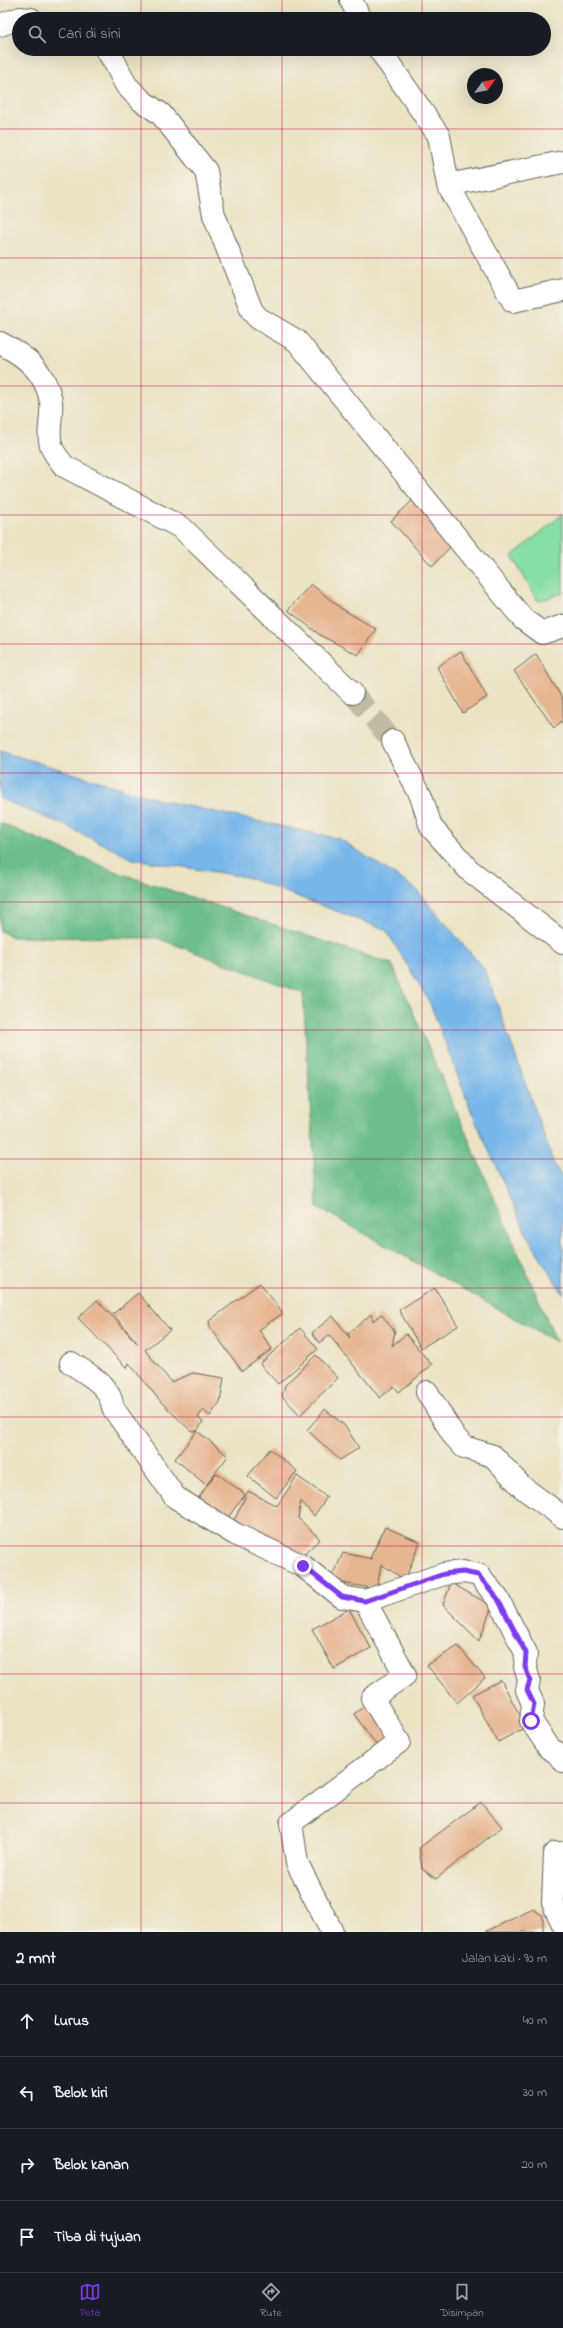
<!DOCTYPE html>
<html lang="id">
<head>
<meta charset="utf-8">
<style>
	body { margin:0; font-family:"Indie Flower",sans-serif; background:#242831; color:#f1f3f6 }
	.compass { position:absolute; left:467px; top:68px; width:36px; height:36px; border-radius:50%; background:#171b24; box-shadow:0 4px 16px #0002; rotate:57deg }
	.stop { position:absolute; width:12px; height:12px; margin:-9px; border:3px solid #7c3aed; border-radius:50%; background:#fff }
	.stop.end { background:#7c3aed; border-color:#fff; box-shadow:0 1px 4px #0008 }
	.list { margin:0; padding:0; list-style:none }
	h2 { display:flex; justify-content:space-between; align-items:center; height:52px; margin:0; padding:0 16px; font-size:17px }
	h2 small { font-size:13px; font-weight:400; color:#9ea1a6 }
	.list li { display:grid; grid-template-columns:26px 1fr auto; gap:12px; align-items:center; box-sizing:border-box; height:72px; padding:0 16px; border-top:1px solid #363941 }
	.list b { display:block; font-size:15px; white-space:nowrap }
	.list em { font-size:13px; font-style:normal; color:#9ea1a6 }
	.icon { flex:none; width:22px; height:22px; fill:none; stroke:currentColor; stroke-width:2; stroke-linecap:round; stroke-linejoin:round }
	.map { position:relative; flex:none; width:563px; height:1932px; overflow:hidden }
	.search { position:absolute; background:#171b24; box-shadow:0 4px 16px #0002; left:12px; right:12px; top:12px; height:44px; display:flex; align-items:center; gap:10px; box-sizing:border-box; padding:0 14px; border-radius:22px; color:#9ea1a6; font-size:15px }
	.sheet { height:340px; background:#171b24 }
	nav { display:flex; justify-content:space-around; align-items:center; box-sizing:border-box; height:56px; border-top:1px solid #363941; background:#171b24; font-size:11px; color:#9ea1a6 }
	nav a { display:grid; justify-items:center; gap:2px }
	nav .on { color:#7c3aed }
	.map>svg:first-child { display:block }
	.green { fill:#86dfa4; stroke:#517e60 }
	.forest { fill:#6cbe8a; stroke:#446d53 }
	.water { fill:#76b6ea; stroke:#496983 }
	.building { fill:#e6b591 }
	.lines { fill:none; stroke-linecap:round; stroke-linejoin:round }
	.street-tunnel { stroke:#c1bba2; stroke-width:22; stroke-dasharray:22 11; stroke-linecap:butt }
	.street-casing { stroke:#646257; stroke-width:24 }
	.street { stroke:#fff; stroke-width:22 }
	.route { stroke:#7c3aed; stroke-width:5 }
	.grid { fill:none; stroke:#c2185b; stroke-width:1; stroke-opacity:0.55 }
</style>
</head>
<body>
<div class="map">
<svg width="563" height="1932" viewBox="0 0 563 1932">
	<rect width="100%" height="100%" fill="#f7f3e8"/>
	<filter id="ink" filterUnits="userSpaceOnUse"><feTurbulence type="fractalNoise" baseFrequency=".025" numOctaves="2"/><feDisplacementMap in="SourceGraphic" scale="8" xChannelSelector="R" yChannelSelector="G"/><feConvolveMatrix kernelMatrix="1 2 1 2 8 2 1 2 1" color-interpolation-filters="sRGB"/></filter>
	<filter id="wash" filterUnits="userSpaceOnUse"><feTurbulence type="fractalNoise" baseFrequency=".012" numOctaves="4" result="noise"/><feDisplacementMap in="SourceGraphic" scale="16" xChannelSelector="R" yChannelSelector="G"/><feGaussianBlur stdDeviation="0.9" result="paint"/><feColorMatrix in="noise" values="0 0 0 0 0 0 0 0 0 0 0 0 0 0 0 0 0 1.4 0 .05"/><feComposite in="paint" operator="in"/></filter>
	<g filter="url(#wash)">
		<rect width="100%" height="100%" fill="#eae3c4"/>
		<!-- green -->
		<path class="green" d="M563 514V593L538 601 512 556Z"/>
		<!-- forest -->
		<path class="forest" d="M0 823 119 873 392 964 557 1342 317 1207 303 993 157 938 13 937 0 931Z"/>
		<!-- water -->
		<path class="water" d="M0 751 160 800 340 839 416 889 485 970 554 1164 563 1179V1294L528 1237 472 1113 430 1003 386 930 246 877 133 859 60 823 0 799Z"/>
		<g id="blocks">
			<!-- building -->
			<path class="building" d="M414 499 453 544 432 566 391 521Z
				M311 584 342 609 376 629 358 655 320 635 288 610Z
				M461 651 487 697 463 713 437 667Z
				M536 654 563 700V720L554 728 514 671Z
				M260 1283 283 1313 259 1330 272 1349 242 1371 210 1327 209 1321Z
				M435 1288 458 1326 421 1348 399 1310Z
				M138 1293 170 1330 145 1350 171 1382 193 1373 224 1378 220 1402 210 1416 203 1410 198 1418 203 1422 197 1431H191L161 1402 129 1363 127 1368 78 1318 97 1300 138 1344 113 1314Z
				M371 1314 373 1321 381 1314 395 1332 392 1346 406 1334 432 1365 399 1392 394 1386 380 1398 329 1335 319 1343 312 1333 333 1316 350 1338 348 1334Z
				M300 1328 318 1349 278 1384 260 1364Z
				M316 1355 338 1378 300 1415 282 1396 285 1385Z
				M325 1409 345 1426 359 1448 340 1460 307 1430Z
				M197 1431 228 1456 206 1485 175 1459Z
				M270 1449 297 1471 276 1498 248 1476Z
				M216 1473 245 1494 224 1523 195 1503Z
				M297 1476 327 1497 314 1516 301 1501 298 1518 320 1539 297 1561 265 1542 263 1535 258 1543 230 1529 248 1491 277 1506Z
				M385 1527 420 1542 405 1580 381 1564 377 1589 331 1581 343 1553 372 1559 370 1558Z
				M451 1583 492 1606 479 1641 443 1605Z
				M349 1609 371 1648 334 1669 312 1629Z
				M458 1646 485 1678 457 1703 427 1665Z
				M501 1680 526 1727 498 1742 472 1695Z
				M369 1703 395 1739 380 1750 354 1714Z
				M481 1802 502 1827 436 1879 422 1869 419 1848Z
				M533 1909 543 1916V1932H485Z"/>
		</g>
	</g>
	<g filter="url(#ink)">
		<use href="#blocks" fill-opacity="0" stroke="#646257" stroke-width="1"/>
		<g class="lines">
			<!-- street-tunnel -->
			<path class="street-tunnel" d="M352 693 393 741"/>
			<!-- street casing -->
			<g class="street-casing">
				<path id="street" d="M351 0 360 19
					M0 25 20 18 31 19
					M106 49 114 61 126 85 142 101 161 114 206 171 214 215 252 311 258 318 297 341 523 619 542 633 563 626
					M379 49 439 136 448 185 563 162
					M448 185 513 301 563 290
					M0 343C26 356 45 371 51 401 53 416 46 433 52 448 54 454 60 460 64 466L182 528 352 693
					M393 741 421 796 431 827 469 870 563 943
					M71 1363C89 1375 110 1385 113 1408L175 1497 235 1534 303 1566 342 1597 365 1601 405 1675 372 1698 399 1742 291 1823 297 1863 332 1932
					M427 1392 454 1436 464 1447 493 1456 522 1487 563 1517
					M365 1601 444 1574 463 1572 479 1575 498 1599 526 1653 525 1667 529 1680 527 1690 533 1704 531 1721 550 1749 556 1752 563 1761
					M563 1853H555L553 1903 563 1924"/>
			</g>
			<!-- street -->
			<use href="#street" class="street"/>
		</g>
	</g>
	<g class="lines" filter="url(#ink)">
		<!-- route -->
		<path class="route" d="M303 1566 342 1597 365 1601 444 1574 463 1572 478 1575 498 1599 526 1653 525 1667 530 1680 527 1690 534 1704 531 1721"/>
	</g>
	<!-- grid -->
	<path class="grid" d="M141 0V19M282 0V19M422 0V19M141 49V1932M282 49V1932M422 49V1932M0 129H563M0 258H563M0 386H563M0 515H563M0 644H563M0 773H563M0 902H563M0 1030H563M0 1159H563M0 1288H563M0 1417H563M0 1546H563M0 1674H563M0 1803H563"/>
</svg>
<svg class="compass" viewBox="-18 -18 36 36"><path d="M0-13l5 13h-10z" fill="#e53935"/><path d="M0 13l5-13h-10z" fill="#9ea1a6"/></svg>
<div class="stop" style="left:531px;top:1721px"></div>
<div class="stop end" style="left:303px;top:1566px"></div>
<div class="search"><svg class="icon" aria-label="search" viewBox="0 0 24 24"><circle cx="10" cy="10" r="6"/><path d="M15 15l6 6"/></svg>Cari di sini</div>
</div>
<section class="sheet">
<h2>2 mnt<small>Jalan kaki · 90 m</small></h2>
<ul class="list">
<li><svg class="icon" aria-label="ahead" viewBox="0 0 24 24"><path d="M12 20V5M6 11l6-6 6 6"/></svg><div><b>Lurus</b></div><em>40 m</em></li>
<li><svg class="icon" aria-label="left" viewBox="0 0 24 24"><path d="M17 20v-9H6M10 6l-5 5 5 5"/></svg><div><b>Belok kiri</b></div><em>30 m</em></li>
<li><svg class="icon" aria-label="right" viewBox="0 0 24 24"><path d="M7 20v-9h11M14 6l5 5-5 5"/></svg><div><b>Belok kanan</b></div><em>20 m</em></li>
<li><svg class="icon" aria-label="arrive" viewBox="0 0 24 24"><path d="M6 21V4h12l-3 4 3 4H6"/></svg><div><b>Tiba di tujuan</b></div></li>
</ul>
</section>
<nav>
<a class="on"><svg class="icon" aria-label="map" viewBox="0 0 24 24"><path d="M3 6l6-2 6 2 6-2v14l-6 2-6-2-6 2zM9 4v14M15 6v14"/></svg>Peta</a>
<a><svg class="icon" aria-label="directions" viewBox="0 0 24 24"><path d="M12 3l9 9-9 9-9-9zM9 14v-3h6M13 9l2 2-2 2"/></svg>Rute</a>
<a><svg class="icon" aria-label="saved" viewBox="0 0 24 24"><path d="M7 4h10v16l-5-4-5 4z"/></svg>Disimpan</a>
</nav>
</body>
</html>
